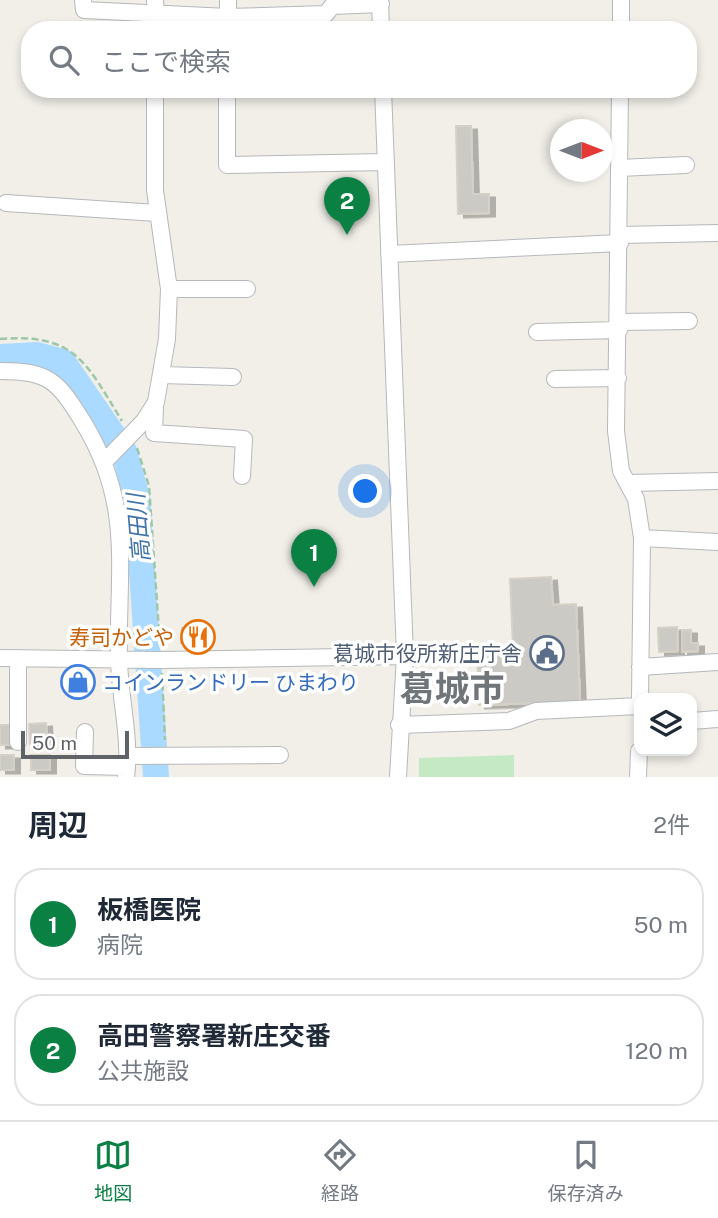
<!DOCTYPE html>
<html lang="ja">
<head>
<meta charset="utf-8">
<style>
	body { margin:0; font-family:"Public Sans","Noto Sans JP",sans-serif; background:#f6f6f7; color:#1f2937 }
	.controls { position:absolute; right:21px; bottom:21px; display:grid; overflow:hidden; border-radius:14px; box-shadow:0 4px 10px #0003 }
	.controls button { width:63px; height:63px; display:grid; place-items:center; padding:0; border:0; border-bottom:2px solid #e0e1e3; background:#fff; color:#1f2937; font:35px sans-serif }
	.compass { position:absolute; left:550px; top:119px; width:63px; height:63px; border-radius:50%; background:#fff; box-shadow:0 4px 10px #0003; rotate:90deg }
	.scale { position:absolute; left:21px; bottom:18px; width:108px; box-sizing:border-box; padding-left:7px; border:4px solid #5f6368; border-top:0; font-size:19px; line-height:24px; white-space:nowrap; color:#5f6368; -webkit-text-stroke:5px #fff; paint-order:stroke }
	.you { position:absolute; left:366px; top:492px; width:24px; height:24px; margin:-18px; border:5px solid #fff; border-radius:50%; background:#1a73e8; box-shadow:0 0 0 10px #1a73e833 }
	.badge { display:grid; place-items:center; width:46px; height:46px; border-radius:50%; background:#0b8043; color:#fff; font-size:23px; font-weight:700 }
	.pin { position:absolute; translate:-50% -58px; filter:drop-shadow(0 2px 4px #0008) }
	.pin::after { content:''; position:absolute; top:37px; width:24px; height:21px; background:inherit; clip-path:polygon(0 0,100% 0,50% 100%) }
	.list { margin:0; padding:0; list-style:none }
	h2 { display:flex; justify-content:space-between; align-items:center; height:91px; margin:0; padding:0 28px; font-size:30px }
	h2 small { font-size:23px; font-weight:400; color:#747a83 }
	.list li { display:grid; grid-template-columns:46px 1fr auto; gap:21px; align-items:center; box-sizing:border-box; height:112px; margin:0 14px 14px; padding:0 14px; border:2px solid #e0e1e3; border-radius:28px }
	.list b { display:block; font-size:26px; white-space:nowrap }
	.list p { margin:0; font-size:23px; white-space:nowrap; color:#747a83 }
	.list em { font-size:23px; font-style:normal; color:#747a83 }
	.icon { flex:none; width:38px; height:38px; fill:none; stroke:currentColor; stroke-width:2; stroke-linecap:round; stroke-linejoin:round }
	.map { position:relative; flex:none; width:718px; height:777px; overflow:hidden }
	.search { position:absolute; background:#fff; box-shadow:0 4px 10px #0003; left:21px; right:21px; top:21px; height:77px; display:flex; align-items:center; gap:18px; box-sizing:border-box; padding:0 24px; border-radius:28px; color:#747a83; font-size:26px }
	.sheet { height:343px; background:#fff }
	nav { display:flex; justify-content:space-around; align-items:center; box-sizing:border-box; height:98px; border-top:2px solid #e0e1e3; background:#fff; font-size:19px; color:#747a83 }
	nav a { display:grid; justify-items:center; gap:4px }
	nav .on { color:#0b8043 }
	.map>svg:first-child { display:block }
	.green { fill:#c5e8c5 }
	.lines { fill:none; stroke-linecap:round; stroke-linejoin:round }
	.river { stroke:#aadaff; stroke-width:26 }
	.building { fill:#cccac5; stroke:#d6d1c6; stroke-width:2; filter:url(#shadow) }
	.minor-casing { stroke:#b5b8bc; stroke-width:18 }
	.path { stroke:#9cc7a9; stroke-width:2.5; stroke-dasharray:7 3.5; stroke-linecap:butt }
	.minor { stroke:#fff; stroke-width:16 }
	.labels { text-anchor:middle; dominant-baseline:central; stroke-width:7; stroke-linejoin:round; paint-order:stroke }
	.food-label { font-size:21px; fill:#c56008; stroke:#fff; text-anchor:end }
	.service-label { font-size:21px; fill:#4e5e75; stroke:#fff; text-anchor:end }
	.shop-label { font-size:21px; fill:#366cbe; stroke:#fff; text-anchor:start }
	.water-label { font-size:23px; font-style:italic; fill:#4174aa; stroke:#fff }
	.town-label { font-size:35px; font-weight:bold; fill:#70757a; stroke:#fff }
</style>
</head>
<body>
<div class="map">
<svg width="718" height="777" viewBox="0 0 718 777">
	<defs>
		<filter id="shadow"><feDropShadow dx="6" dy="3.5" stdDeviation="0" flood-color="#0004"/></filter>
	</defs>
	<rect width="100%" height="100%" fill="#f1efe8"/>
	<!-- green -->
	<path class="green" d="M514 755V777H419V758Z"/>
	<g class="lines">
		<!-- river -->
		<path class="river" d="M0 357 37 355 63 362 124 451 137 498 156 777"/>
	</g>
	<!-- building -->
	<path class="building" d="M456 126H471L473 194H489V213L458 214Z
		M551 577 553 605 576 604 580 702 479 705 477 649 513 647 510 579Z
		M677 627 678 651 659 652 658 628Z
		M182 628 206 629 203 656H189L190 643H181Z
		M682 630H691V643H698V651L682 652Z
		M46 723 47 743 30 744 29 724Z
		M0 725H10L11 745H0Z
		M0 755H14V770H0Z
		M31 755H50V770H31Z"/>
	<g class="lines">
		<!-- minor casing -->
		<g class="minor-casing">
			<path id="minor" d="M83 0 84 10 228 17 326 14 332 6 381 4
				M155 0 157 30
				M228 0V30
				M380 0 381 30
				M621 30V0
				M227 89V165L385 162
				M383 89 405 656 398 777
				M620 89 616 431 621 471 636 499 642 538 640 698
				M619 168 686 165
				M6 203 157 213
				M620 235 718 233
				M389 254 620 243
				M169 289H247
				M620 322 689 321
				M537 332 619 330
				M0 371C49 371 58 381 83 422 134 505 117 569 119 660 120 700 131 738 126 777
				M161 375 233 377
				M555 379 618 378
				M155 408 154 433 244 439 242 476
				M105 461 144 421 156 402 167 339 169 289 155 190V89
				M628 483 718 481
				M642 538 718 542
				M0 658 161 660 405 656
				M640 667 718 662
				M692 721 718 719
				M399 725 509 721 536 711 639 706
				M85 732 84 766 127 767
				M18 742V658
				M129 756 280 755
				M638 777 639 751"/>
		</g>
		<!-- path -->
		<path class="path" d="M0 339C76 333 86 363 122 421
			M137 448 149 486 160 646
			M162 673 165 740"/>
		<!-- minor -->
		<use href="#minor" class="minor"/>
	</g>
	<!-- icons -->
	<defs>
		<g id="restaurant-ring" transform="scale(1.75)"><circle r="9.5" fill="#fff" stroke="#e8710a" stroke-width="1.5"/><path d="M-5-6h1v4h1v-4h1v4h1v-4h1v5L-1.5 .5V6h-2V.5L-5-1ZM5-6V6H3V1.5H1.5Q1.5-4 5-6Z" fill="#e8710a"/></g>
		<g id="civic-ring" transform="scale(1.75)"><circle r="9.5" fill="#fff" stroke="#5c6f8a" stroke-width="1.5"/><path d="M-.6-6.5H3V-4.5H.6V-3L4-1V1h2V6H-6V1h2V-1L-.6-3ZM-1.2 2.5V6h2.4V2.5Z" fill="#5c6f8a"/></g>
		<g id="shop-ring" transform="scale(1.75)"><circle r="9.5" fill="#fff" stroke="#3f7fe0" stroke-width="1.5"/><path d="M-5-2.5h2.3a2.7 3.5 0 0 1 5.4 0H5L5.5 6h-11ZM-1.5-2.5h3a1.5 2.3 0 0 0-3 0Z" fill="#3f7fe0"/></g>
	</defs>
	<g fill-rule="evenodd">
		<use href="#restaurant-ring" x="198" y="637"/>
		<use href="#civic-ring" x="547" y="653"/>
		<use href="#shop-ring" x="78" y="682"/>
	</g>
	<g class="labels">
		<!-- food labels -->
		<g class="food-label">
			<text x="174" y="637">寿司かどや</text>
		</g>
		<!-- service labels -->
		<g class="service-label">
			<text x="522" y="653">葛城市役所新庄庁舎</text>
		</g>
		<!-- shop labels -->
		<g class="shop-label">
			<text x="102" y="682">コインランドリー ひまわり</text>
		</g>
		<!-- water labels -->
		<g class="water-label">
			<text transform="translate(138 528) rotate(-95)">高田川</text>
		</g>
		<!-- town labels -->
		<g class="town-label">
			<text x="452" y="688">葛城市</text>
		</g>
	</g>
</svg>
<div class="controls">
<button><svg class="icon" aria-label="layers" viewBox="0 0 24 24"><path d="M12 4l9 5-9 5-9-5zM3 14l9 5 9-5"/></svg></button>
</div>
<svg class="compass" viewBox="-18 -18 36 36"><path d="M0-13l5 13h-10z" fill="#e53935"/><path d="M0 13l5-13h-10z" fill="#747a83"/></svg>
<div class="scale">50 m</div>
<div class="you"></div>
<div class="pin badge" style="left:314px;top:587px">1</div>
<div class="pin badge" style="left:347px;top:235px">2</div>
<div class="search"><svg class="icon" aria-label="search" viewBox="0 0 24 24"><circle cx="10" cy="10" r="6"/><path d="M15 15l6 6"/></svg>ここで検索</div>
</div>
<section class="sheet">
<h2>周辺<small>2件</small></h2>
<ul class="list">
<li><span class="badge">1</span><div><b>板橋医院</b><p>病院</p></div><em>50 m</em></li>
<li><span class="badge">2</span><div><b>高田警察署新庄交番</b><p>公共施設</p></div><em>120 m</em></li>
</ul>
</section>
<nav>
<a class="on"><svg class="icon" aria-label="map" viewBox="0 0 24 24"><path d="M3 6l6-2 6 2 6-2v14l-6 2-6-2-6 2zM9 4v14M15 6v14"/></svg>地図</a>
<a><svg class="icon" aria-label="directions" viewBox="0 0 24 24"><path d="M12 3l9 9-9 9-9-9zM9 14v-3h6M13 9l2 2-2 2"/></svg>経路</a>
<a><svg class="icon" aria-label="saved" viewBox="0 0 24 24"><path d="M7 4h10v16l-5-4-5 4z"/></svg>保存済み</a>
</nav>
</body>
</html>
